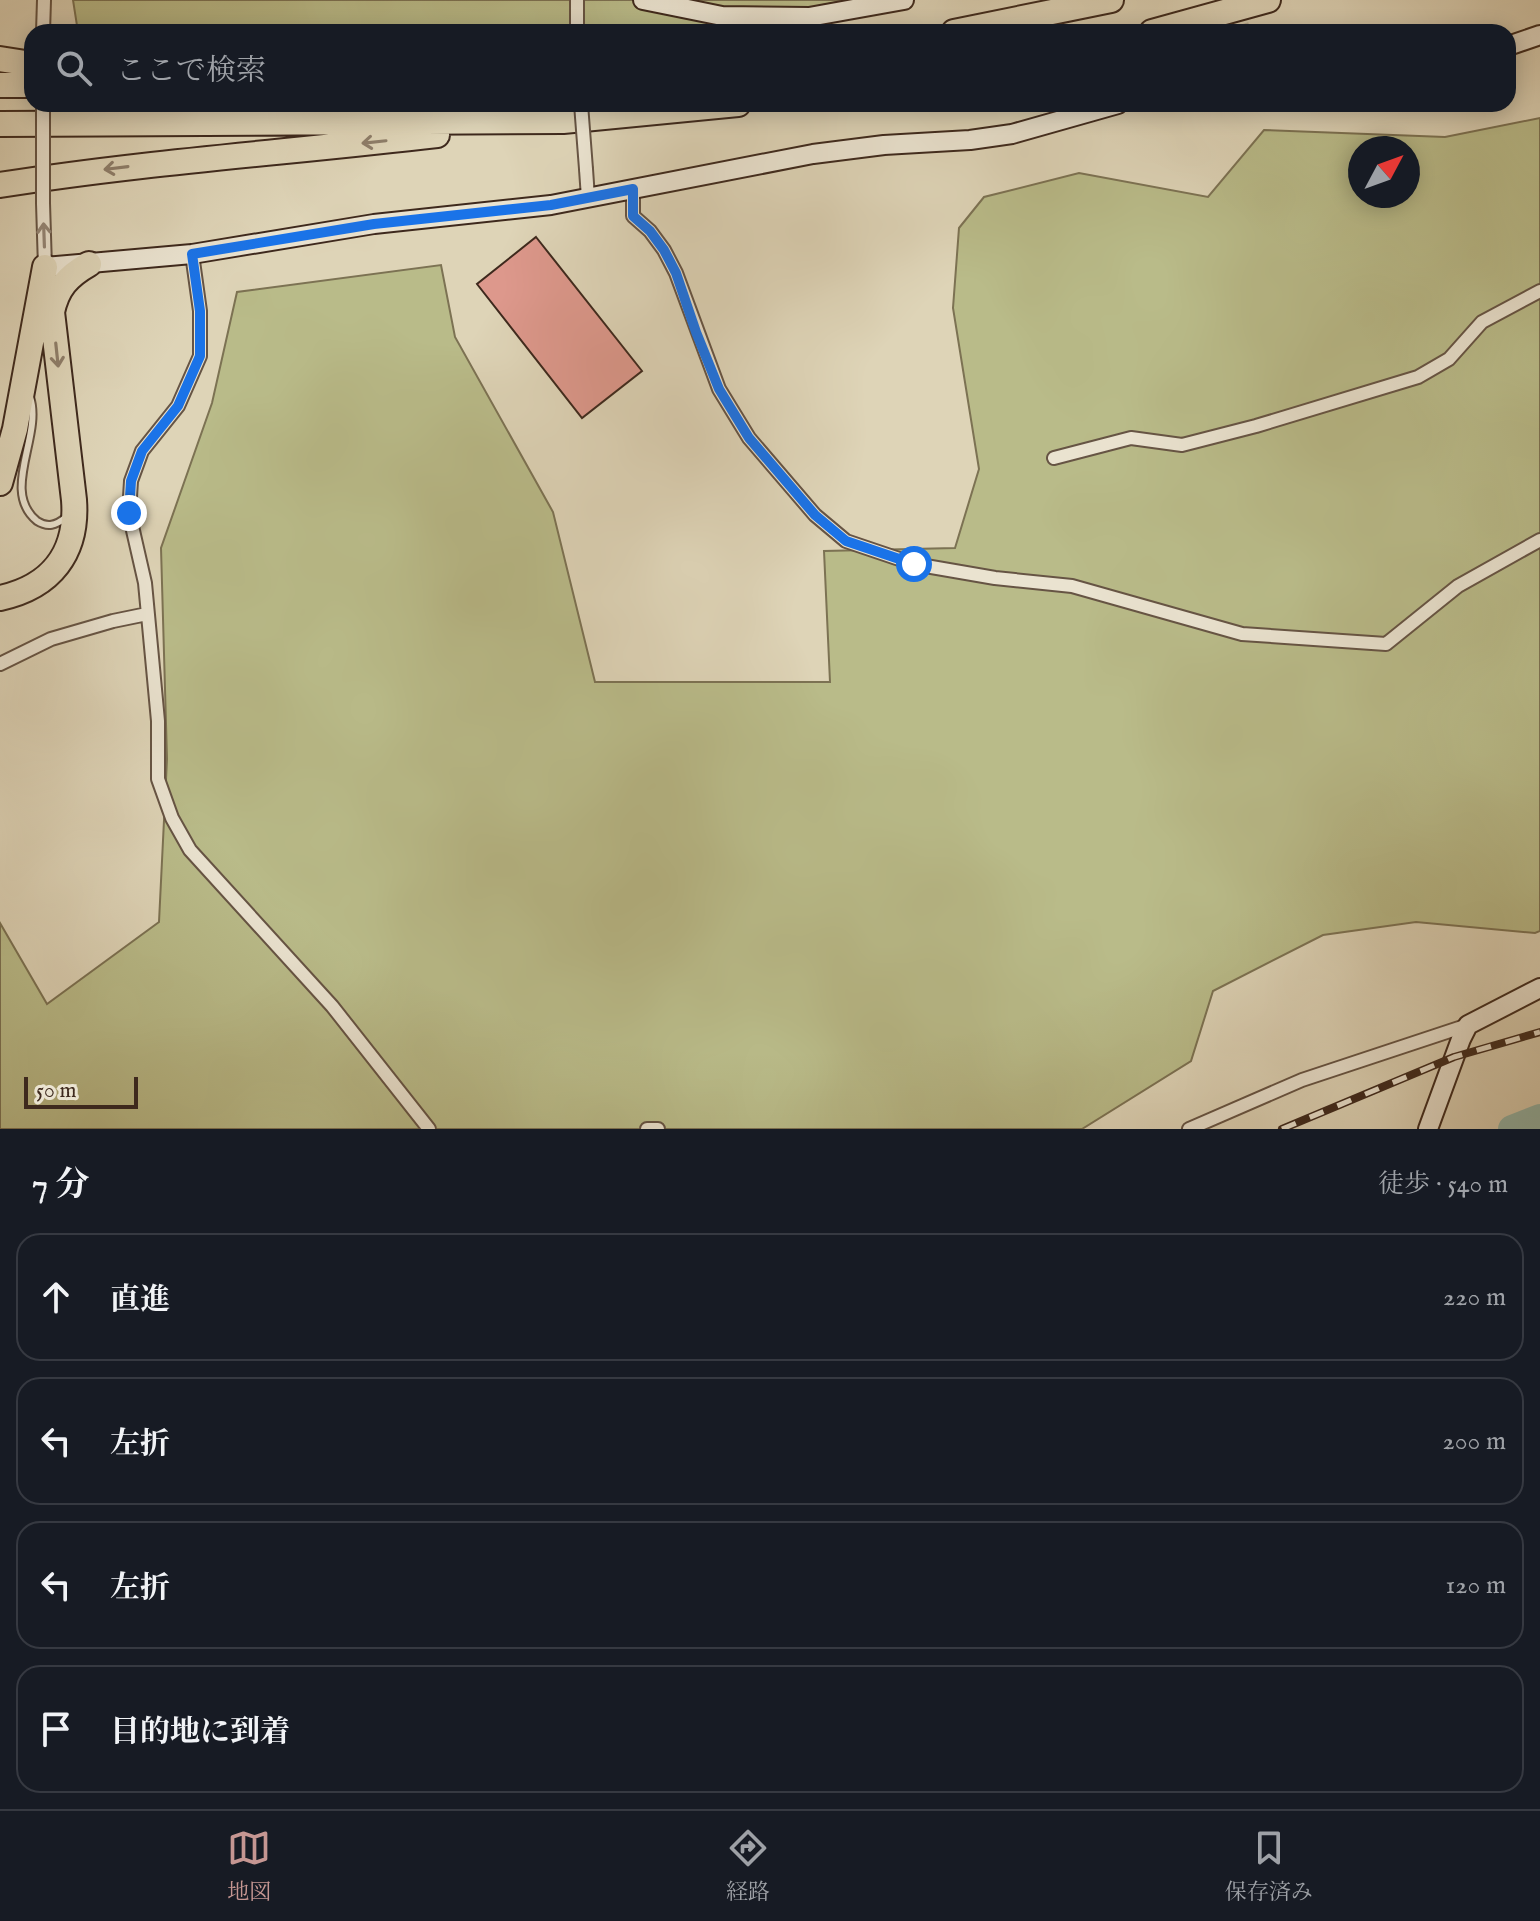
<!DOCTYPE html>
<html lang="ja">
<head>
<meta charset="utf-8">
<style>
	body { margin:0; font-family:"IM FELL English","Noto Serif JP",serif; background:#20242c; color:#f1f3f6 }
	.compass { position:absolute; left:1348px; top:136px; width:72px; height:72px; border-radius:50%; background:#171b24; box-shadow:0 4px 20px #0003; rotate:49deg }
	.scale { position:absolute; left:24px; bottom:20px; width:114px; box-sizing:border-box; padding-left:8px; border:4px solid #3e291d; border-top:0; font-size:22px; line-height:28px; white-space:nowrap; color:#3e291d; -webkit-text-stroke:6px #eae3d0; paint-order:stroke }
	.stop { position:absolute; width:24px; height:24px; margin:-18px; border:6px solid #1a73e8; border-radius:50%; background:#fff }
	.stop.end { background:#1a73e8; border-color:#fff; box-shadow:0 2px 8px #0008 }
	.list { margin:0; padding:0; list-style:none }
	h2 { display:flex; justify-content:space-between; align-items:center; height:104px; margin:0; padding:0 32px; font-size:34px }
	h2 small { font-size:26px; font-weight:400; color:#9ea1a6 }
	.list li { display:grid; grid-template-columns:52px 1fr auto; gap:24px; align-items:center; box-sizing:border-box; height:128px; margin:0 16px 16px; padding:0 16px; border:2px solid #363941; border-radius:24px }
	.list b { display:block; font-size:30px; white-space:nowrap }
	.list em { font-size:26px; font-style:normal; color:#9ea1a6 }
	.icon { flex:none; width:44px; height:44px; fill:none; stroke:currentColor; stroke-width:2; stroke-linecap:round; stroke-linejoin:round }
	.map { position:relative; flex:none; width:1540px; height:1129px; overflow:hidden }
	.search { position:absolute; background:#171b24; box-shadow:0 4px 20px #0003; left:24px; right:24px; top:24px; height:88px; display:flex; align-items:center; gap:20px; box-sizing:border-box; padding:0 28px; border-radius:24px; color:#9ea1a6; font-size:30px }
	.sheet { height:680px; background:#171b24 }
	nav { display:flex; justify-content:space-around; align-items:center; box-sizing:border-box; height:112px; border-top:2px solid #363941; background:#171b24; font-size:22px; color:#9ea1a6 }
	nav a { display:grid; justify-items:center; gap:4px }
	nav .on { color:#c59692 }
	.map>svg:first-child { display:block }
	.green { fill:#b9bb89; stroke:#7c7253; stroke-width:2; fill-rule:evenodd }
	.lines { fill:none; stroke-linecap:round; stroke-linejoin:round }
	.river { stroke:#93b8ac; stroke-width:28 }
	.building { fill:#dd988c; stroke:#3e291d; stroke-width:2 }
	.street-tunnel { stroke:#beb298; stroke-width:12; stroke-dasharray:12 6; stroke-linecap:butt }
	.lane-casing { stroke:#665444; stroke-width:10 }
	.street-casing { stroke:#665444; stroke-width:16 }
	.secondary-casing { stroke:#3e291d; stroke-width:22 }
	.highway-casing { stroke:#3e291d; stroke-width:28 }
	.lane { stroke:#eae3d0; stroke-width:6 }
	.street { stroke:#eae3d0; stroke-width:12 }
	.secondary { stroke:#eae3d0; stroke-width:18 }
	.highway { stroke:#ded4b7; stroke-width:24 }
	.rail-casing { stroke:#3e291d; stroke-width:8 }
	.rail { stroke:#eae3d0; stroke-width:5; stroke-dasharray:15; stroke-linecap:butt }
	.street-bridge-casing { stroke:#665444; stroke-width:16; stroke-linecap:butt }
	.street-bridge { stroke:#eae3d0; stroke-width:12 }
	.oneway { stroke:#8e7e6a }
	.oneway2 { stroke:#948676 }
	.route { stroke:#1a73e8; stroke-width:10 }
</style>
</head>
<body>
<div class="map">
<svg width="1540" height="1129" viewBox="0 0 1540 1129">
	<rect width="100%" height="100%" fill="#ded4b7"/>
	<filter id="stains"><feTurbulence type="fractalNoise" baseFrequency=".0025" numOctaves="4"/><feColorMatrix values="0 0 0 0 .2 0 0 0 0 .09 0 0 0 0 .02 0 0 0 .5 -.17"/></filter>
	<radialGradient id="worn" r=".72"><stop offset=".6" stop-color="#630" stop-opacity="0"/><stop offset="1" stop-color="#630" stop-opacity=".3"/></radialGradient>
	<!-- green -->
	<path class="green" d="M73 0H847L823 5 750 32H78Z
		M1540 118V931L1535 933 1416 922 1323 935 1213 991 1191 1061 1082 1129H0V923L47 1004 159 922 167 759 161 548 212 403 237 292 441 265 455 337 553 512 595 682H830L824 551 955 548 979 469 953 308 959 228 984 197 1079 173 1208 197 1264 130 1445 137ZM1360 148H1408V196H1360Z"/>
	<g class="lines">
		<!-- river -->
		<path class="river" d="M1512 1129 1540 1118"/>
	</g>
	<!-- building -->
	<path class="building" d="M536 237 642 371 582 418 477 284Z"/>
	<g class="lines">
		<!-- street-tunnel -->
		<path class="street-tunnel" d="M1237 7 1245 32"/>
		<!-- lane casing -->
		<g class="lane-casing">
			<path id="lane" d="M30 397C43 436 0 491 37 521 48 528 56 525 65 518"/>
		</g>
		<!-- street casing -->
		<g class="street-casing">
			<path id="street" d="M43 32 44 0
				M577 32V0
				M586 169 588 198
				M633 189V216L650 231 664 250 676 273 719 389 749 438 815 515 846 541 914 564 995 578 1072 586 1242 634 1386 644 1458 586 1540 540
				M43 203 45 267
				M192 254 200 311V356L178 406 142 451 131 481 129 513 145 583 158 721V779L172 818 190 850 332 1006 429 1129
				M1054 458 1131 438 1182 445 1256 426 1418 377 1449 359 1482 322 1540 291
				M0 664 51 639 113 621 147 614
				M647 1129H658
				M1189 1129 1302 1080 1468 1025"/>
		</g>
		<!-- secondary casing -->
		<g class="secondary-casing">
			<path id="secondary" d="M643 0 722 16 809 17 904 0
				M1508 46 1540 35
				M45 267 192 254 374 224 551 205 813 154 884 145 970 140 1012 134 1118 104
				M1428 1129 1461 1039 1468 1025 1540 988"/>
		</g>
		<!-- highway casing -->
		<g class="highway-casing">
			<path id="highway" d="M954 32 1111 0
				M1152 32 1268 0
				M0 59 32 64
				M0 85H32
				M0 124 563 121 738 104
				M0 185C145 162 292 152 437 135
				M0 483 15 429 45 267
				M0 598C51 587 78 553 74 500L52 312C57 288 68 276 89 264"/>
		</g>
		<!-- lane -->
		<use href="#lane" class="lane"/>
		<!-- street -->
		<use href="#street" class="street"/>
		<!-- secondary -->
		<use href="#secondary" class="secondary"/>
		<!-- highway -->
		<use href="#highway" class="highway"/>
		<!-- rail casing -->
		<g class="rail-casing">
			<path id="rail" d="M1282 1129 1454 1057 1540 1032"/>
		</g>
		<!-- rail -->
		<use href="#rail" class="rail"/>
		<!-- street-bridge casing -->
		<g class="street-bridge-casing">
			<path id="street-bridge" d="M581 104 586 169
				M43 203V104"/>
		</g>
		<!-- street-bridge -->
		<use href="#street-bridge" class="street-bridge"/>
	</g>
	<!-- one-way arrows -->
	<defs><path id="oneway-shaft" d="M-6 0H5M1.5-3L5.5 0L1.5 3" fill="none" stroke-width="1.6" stroke-linecap="round" stroke-linejoin="round" transform="scale(2)"/></defs>
	<g class="oneway">
		<use href="#oneway-shaft" transform="translate(374 142) rotate(174)"/>
		<use href="#oneway-shaft" transform="translate(116 168) rotate(173)"/>
		<use href="#oneway-shaft" transform="translate(57 355) rotate(84)"/>
	</g>
	<use class="oneway2" href="#oneway-shaft" transform="translate(44 235) rotate(-92)"/>
	<g class="lines">
		<!-- route -->
		<path class="route" d="M129 513 131 481 142 451 178 406 200 356V311L192 254 374 224 551 205 633 189V216L650 231 664 250 676 273 696 332 719 389 749 438 815 515 846 541 914 564"/>
	</g>
	<rect width="100%" height="100%" filter="url(#stains)"/>
	<rect width="100%" height="100%" fill="url(#worn)"/>
</svg>
<svg class="compass" viewBox="-18 -18 36 36"><path d="M0-13l5 13h-10z" fill="#e53935"/><path d="M0 13l5-13h-10z" fill="#9ea1a6"/></svg>
<div class="scale">50 m</div>
<div class="stop" style="left:914px;top:564px"></div>
<div class="stop end" style="left:129px;top:513px"></div>
<div class="search"><svg class="icon" aria-label="search" viewBox="0 0 24 24"><circle cx="10" cy="10" r="6"/><path d="M15 15l6 6"/></svg>ここで検索</div>
</div>
<section class="sheet">
<h2>7 分<small>徒歩 · 540 m</small></h2>
<ul class="list">
<li><svg class="icon" aria-label="ahead" viewBox="0 0 24 24"><path d="M12 20V5M6 11l6-6 6 6"/></svg><div><b>直進</b></div><em>220 m</em></li>
<li><svg class="icon" aria-label="left" viewBox="0 0 24 24"><path d="M17 20v-9H6M10 6l-5 5 5 5"/></svg><div><b>左折</b></div><em>200 m</em></li>
<li><svg class="icon" aria-label="left" viewBox="0 0 24 24"><path d="M17 20v-9H6M10 6l-5 5 5 5"/></svg><div><b>左折</b></div><em>120 m</em></li>
<li><svg class="icon" aria-label="arrive" viewBox="0 0 24 24"><path d="M6 21V4h12l-3 4 3 4H6"/></svg><div><b>目的地に到着</b></div></li>
</ul>
</section>
<nav>
<a class="on"><svg class="icon" aria-label="map" viewBox="0 0 24 24"><path d="M3 6l6-2 6 2 6-2v14l-6 2-6-2-6 2zM9 4v14M15 6v14"/></svg>地図</a>
<a><svg class="icon" aria-label="directions" viewBox="0 0 24 24"><path d="M12 3l9 9-9 9-9-9zM9 14v-3h6M13 9l2 2-2 2"/></svg>経路</a>
<a><svg class="icon" aria-label="saved" viewBox="0 0 24 24"><path d="M7 4h10v16l-5-4-5 4z"/></svg>保存済み</a>
</nav>
</body>
</html>
